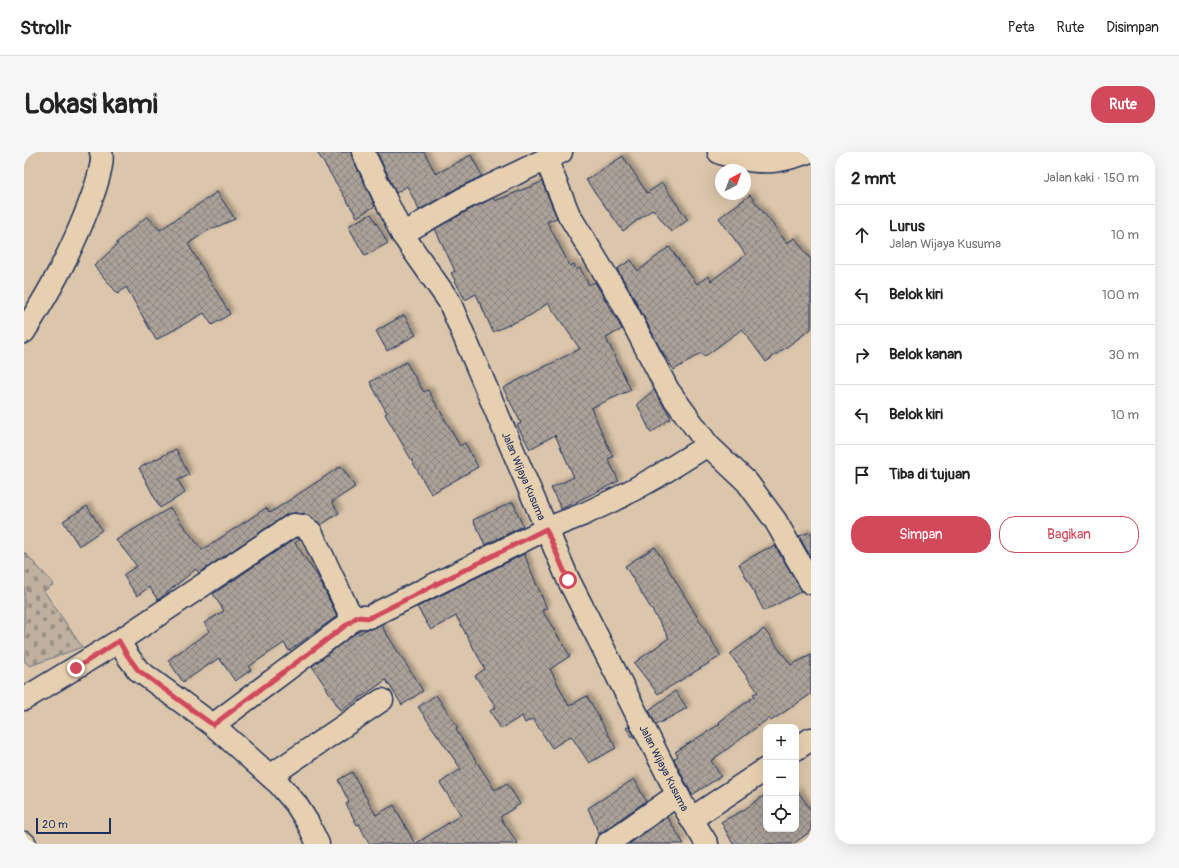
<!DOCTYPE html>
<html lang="id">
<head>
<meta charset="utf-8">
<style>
	body { margin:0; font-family:Pangolin,sans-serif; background:#f6f6f6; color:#222 }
	.controls { position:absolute; right:12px; bottom:12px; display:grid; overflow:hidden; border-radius:8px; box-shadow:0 4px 16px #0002 }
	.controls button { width:36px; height:36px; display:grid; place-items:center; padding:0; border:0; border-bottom:1px solid #e0e0e0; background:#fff; color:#222; font:20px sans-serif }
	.compass { position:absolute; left:691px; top:12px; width:36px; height:36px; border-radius:50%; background:#fff; box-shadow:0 4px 16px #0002; rotate:41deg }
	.scale { position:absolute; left:12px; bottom:10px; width:75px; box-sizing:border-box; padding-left:4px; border:2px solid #1b2f5e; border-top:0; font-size:11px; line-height:14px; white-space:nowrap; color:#1b2f5e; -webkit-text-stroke:3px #e7d0b0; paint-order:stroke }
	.stop { position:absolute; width:12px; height:12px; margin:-9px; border:3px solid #d1495b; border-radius:50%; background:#fff }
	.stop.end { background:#d1495b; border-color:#fff; box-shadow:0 1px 4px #0008 }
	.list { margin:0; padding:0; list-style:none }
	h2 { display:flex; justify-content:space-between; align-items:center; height:52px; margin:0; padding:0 16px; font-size:17px }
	h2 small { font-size:13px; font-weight:400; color:#767676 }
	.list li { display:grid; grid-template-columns:26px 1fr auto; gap:12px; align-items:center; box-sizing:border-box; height:60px; padding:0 16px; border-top:1px solid #e0e0e0 }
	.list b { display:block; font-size:15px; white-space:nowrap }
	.list p { margin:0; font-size:13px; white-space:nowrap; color:#767676 }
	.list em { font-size:13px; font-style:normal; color:#767676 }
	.actions { display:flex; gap:8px; padding:12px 16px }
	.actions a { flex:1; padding:9px 0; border:1px solid #d1495b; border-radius:16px; text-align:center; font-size:14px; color:#d1495b }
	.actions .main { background:#d1495b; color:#fff }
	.icon { flex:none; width:22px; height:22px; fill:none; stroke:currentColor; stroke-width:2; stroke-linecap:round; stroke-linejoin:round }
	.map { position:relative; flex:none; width:787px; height:692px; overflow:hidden; border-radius:16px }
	header { display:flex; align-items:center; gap:24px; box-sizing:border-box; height:56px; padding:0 20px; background:#fff; border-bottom:1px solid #e0e0e0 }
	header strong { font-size:19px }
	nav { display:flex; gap:22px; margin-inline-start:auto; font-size:14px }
	.intro { display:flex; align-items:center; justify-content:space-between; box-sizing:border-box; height:96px; padding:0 24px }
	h1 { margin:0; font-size:28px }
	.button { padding:10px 18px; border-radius:16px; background:#d1495b; color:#fff; font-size:14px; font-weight:700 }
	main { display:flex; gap:24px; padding:0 24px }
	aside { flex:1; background:#fff; border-radius:16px; box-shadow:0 4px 16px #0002 }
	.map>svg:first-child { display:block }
	.cemetery { fill:url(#cemetery-stones); stroke:#6d707f }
	.building { fill:url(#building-cross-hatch); stroke:#1b2f5e; filter:url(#shadow) }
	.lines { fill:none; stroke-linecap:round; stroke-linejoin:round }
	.minor-casing { stroke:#1b2f5e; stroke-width:25 }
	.minor { stroke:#e7d0b0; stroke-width:22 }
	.route { stroke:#d1495b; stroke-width:5 }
	.labels { text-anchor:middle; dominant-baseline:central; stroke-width:3; stroke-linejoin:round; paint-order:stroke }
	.street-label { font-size:11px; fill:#1b2f5e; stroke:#e7d0b0 }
</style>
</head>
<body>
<header>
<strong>Strollr</strong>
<nav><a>Peta</a><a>Rute</a><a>Disimpan</a></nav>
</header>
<div class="intro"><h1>Lokasi kami</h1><a class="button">Rute</a></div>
<main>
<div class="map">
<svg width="787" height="692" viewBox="0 0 787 692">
	<defs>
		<pattern id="cemetery-stones" width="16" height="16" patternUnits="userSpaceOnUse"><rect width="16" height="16" fill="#bfb0a0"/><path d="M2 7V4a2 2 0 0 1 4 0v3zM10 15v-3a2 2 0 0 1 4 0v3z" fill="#9a9086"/></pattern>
		<pattern id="building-cross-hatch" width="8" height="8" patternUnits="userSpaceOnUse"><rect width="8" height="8" fill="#aba198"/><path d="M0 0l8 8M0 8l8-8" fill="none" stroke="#8a847f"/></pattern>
		<filter id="shadow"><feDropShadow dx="3.5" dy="-3.5" stdDeviation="2" flood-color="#0004"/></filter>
	</defs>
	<rect width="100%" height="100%" fill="#dbc6ab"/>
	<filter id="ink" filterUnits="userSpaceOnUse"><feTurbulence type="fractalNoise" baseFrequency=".025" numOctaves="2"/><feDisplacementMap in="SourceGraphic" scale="8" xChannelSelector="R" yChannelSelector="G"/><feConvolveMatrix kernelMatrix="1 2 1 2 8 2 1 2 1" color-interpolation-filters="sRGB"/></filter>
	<g filter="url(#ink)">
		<!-- cemetery -->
		<path class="cemetery" d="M0 400 30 432 20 439 58 495 6 514 0 509Z"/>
		<!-- building -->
		<path class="building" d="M293 0H327L328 5 351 54 333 65Z
			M353 0H400L412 22 447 3 458 24 433 36 395 58 383 34 372 41Z
			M599 4 623 41 638 31 664 68 647 80 629 57 599 79 562 28Z
			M518 30 533 66 523 70 546 114 550 112 552 118 556 116 565 133 571 130 598 177 582 186 607 238 567 256 589 305 584 307 595 329 537 357 527 336 550 325 531 283 506 297 493 273 497 271 479 236 556 197 524 151 507 163 469 180 452 142 441 148 427 121 431 119 411 77 445 58 469 46 471 49Z
			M193 40 211 67 183 79 164 92 206 162 188 173 180 161 132 188 102 135 94 142 70 114 94 92 92 91 123 64 136 78Z
			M726 43 763 91 771 86 787 108V177L742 210 718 177 680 205 677 201 650 218 636 196 608 142 593 117 607 108 614 119 645 95 673 132 684 124 687 129 722 103 695 66Z
			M347 62 364 91 341 104 324 74Z
			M380 163 392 183 363 199 352 179Z
			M382 210 400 240 404 238 436 294 441 291 454 315 407 342 361 262 363 261 346 230Z
			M630 238 647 266 627 281 613 252Z
			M152 297 165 323 154 328 161 341 136 356 115 316Z
			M317 314 331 335 308 350 315 361 297 373 286 364 281 362 270 361 262 363 175 421 172 417 134 448 125 435 113 444 99 423 113 414 92 388 146 356 178 398 242 356 246 361Z
			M489 350 499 374 461 393 449 368Z
			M63 354 78 378 55 394 39 369Z
			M787 380V406L775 384Z
			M272 386 276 387 271 391 294 425 313 464 265 499 260 491 224 515 227 518 211 529 195 506 159 530 144 508 186 479 180 471 200 459 189 442Z
			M751 394 778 439 740 459 715 412 740 398Z
			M631 395 697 504 634 542 610 511 645 486 601 414Z
			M500 402 523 457 518 458 546 504 526 517 545 554 563 544 592 596 565 611 547 584 528 596 509 567 501 571 498 564 477 577 466 559 472 555 451 524 461 517 432 464 407 478 393 455Z
			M357 473 399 539 378 553 362 528 317 559 288 514 333 480 335 482 341 478 350 476Z
			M740 477 767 513 787 503V542L747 569 745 566 687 609 697 624 668 643 650 607 654 604 651 600 696 572 695 570 731 544 729 542 734 540 706 502Z
			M651 539 663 556 632 573 625 558Z
			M412 543 434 576 432 578 471 638 483 631 496 652 476 665 494 692H391L437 663 416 631 437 617 394 555Z
			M605 574 611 585 609 586 602 576Z
			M328 620 352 663 370 653 391 692H345L335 672 333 673 322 652 325 650 314 628Z
			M610 627 622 649 575 682 564 656Z
			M772 637 787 658V679L769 692H709L697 670 720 658 742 642V677H772Z
			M643 665 660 692H605Z"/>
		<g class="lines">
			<!-- minor casing -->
			<g class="minor-casing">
				<g id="minor">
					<path id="s1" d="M339 0 378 82 425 149 544 427 659 653 683 692"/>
					<path d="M695 0C700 3 707 4 713 6 741 12 757 10 784 0"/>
					<path d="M522 7 545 63 597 148 644 238 684 293 723 330 751 368 787 431"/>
					<path d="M378 82 439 47 537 0"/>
					<path d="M0 180C15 156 29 133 41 108 50 90 84 16 77 0"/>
					<path d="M95 489 103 503 114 518 189 573 255 632 272 652 284 671 294 692"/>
					<path d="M0 547 95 489 269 373 279 374 287 380 325 460 333 465H345L522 377 560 362 596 345 634 324 684 293"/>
					<path d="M189 573 333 465"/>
					<path d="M772 597 787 587"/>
					<path d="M246 624 358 548"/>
					<path d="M667 667 742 617"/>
					<path d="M0 691 1 692"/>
					<path d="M583 692 653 643"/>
				</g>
			</g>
			<!-- minor -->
			<use href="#minor" class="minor"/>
		</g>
	</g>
	<g class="lines" filter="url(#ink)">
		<!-- route -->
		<path class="route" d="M52 516 95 489 103 503 114 518 189 573 333 465 345 466 522 377 544 428"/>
	</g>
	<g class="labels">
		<!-- street labels -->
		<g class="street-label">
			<text stroke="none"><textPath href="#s1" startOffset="363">Jalan Wijaya Kusuma</textPath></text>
			<text stroke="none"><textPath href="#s1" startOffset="687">Jalan Wijaya Kusuma</textPath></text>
		</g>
	</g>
</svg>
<div class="controls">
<button>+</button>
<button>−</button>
<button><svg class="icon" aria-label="locate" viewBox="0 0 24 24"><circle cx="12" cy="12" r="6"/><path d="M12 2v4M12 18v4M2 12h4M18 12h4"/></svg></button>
</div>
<svg class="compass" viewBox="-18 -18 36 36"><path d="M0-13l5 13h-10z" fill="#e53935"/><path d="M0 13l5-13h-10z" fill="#767676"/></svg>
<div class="scale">20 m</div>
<div class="stop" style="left:544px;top:428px"></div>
<div class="stop end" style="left:52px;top:516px"></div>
</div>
<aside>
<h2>2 mnt<small>Jalan kaki · 150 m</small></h2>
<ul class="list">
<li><svg class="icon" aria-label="ahead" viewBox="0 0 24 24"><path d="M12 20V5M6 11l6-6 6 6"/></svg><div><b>Lurus</b><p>Jalan Wijaya Kusuma</p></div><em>10 m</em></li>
<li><svg class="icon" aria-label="left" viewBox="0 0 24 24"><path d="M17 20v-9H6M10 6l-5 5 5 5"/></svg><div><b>Belok kiri</b></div><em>100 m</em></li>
<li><svg class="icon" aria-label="right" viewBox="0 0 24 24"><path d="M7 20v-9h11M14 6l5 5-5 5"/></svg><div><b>Belok kanan</b></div><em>30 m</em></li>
<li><svg class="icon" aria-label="left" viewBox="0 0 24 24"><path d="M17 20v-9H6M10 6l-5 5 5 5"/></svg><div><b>Belok kiri</b></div><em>10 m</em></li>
<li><svg class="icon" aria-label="arrive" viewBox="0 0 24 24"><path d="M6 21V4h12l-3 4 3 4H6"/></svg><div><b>Tiba di tujuan</b></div></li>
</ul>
<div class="actions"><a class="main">Simpan</a><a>Bagikan</a></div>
</aside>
</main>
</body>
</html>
